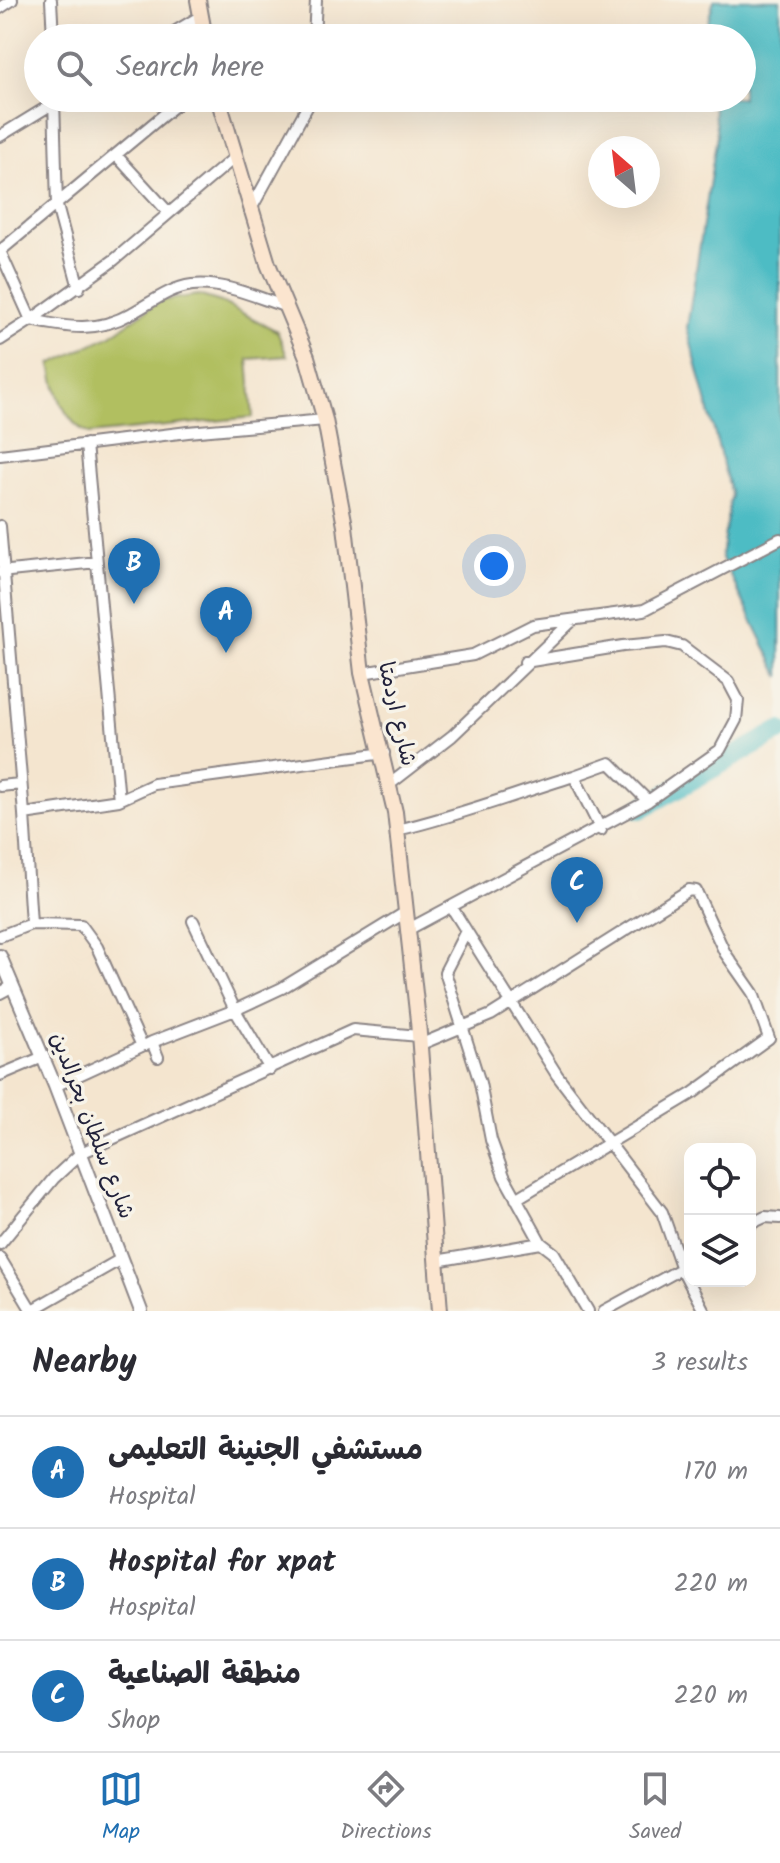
<!DOCTYPE html>
<html lang="en">
<head>
<meta charset="utf-8">
<style>
	body { margin:0; font-family:Kalam,"Playpen Sans Arabic",sans-serif; background:#f7f7f7; color:#2b2b33 }
	.controls { position:absolute; right:24px; bottom:24px; display:grid; overflow:hidden; border-radius:16px; box-shadow:0 8px 32px #0002 }
	.controls button { width:72px; height:72px; display:grid; place-items:center; padding:0; border:0; border-bottom:2px solid #e1e1e2; background:#fff; color:#2b2b33; font:40px sans-serif }
	.compass { position:absolute; left:588px; top:136px; width:72px; height:72px; border-radius:50%; background:#fff; box-shadow:0 8px 32px #0002; rotate:332deg }
	.you { position:absolute; left:494px; top:566px; width:28px; height:28px; margin:-20px; border:6px solid #fff; border-radius:50%; background:#1a73e8; box-shadow:0 0 0 12px #1a73e833 }
	.badge { display:grid; place-items:center; width:52px; height:52px; border-radius:50%; background:#1f6fb2; color:#fff; font-size:26px; font-weight:700 }
	.pin { position:absolute; translate:-50% -66px; filter:drop-shadow(0 2px 4px #0008) }
	.pin::after { content:''; position:absolute; top:42px; width:28px; height:24px; background:inherit; clip-path:polygon(0 0,100% 0,50% 100%) }
	.list { margin:0; padding:0; list-style:none }
	h2 { display:flex; justify-content:space-between; align-items:center; height:104px; margin:0; padding:0 32px; font-size:34px }
	h2 small { font-size:26px; font-weight:400; color:#7c7c81 }
	.list li { display:grid; grid-template-columns:52px 1fr auto; gap:24px; align-items:center; box-sizing:border-box; height:112px; padding:0 32px; border-top:2px solid #e1e1e2 }
	.list b { display:block; font-size:30px; white-space:nowrap }
	.list p { margin:0; font-size:26px; white-space:nowrap; color:#7c7c81 }
	.list em { font-size:26px; font-style:normal; color:#7c7c81 }
	.icon { flex:none; width:44px; height:44px; fill:none; stroke:currentColor; stroke-width:2; stroke-linecap:round; stroke-linejoin:round }
	.map { position:relative; flex:none; width:780px; height:1311px; overflow:hidden }
	.search { position:absolute; background:#fff; box-shadow:0 8px 32px #0002; left:24px; right:24px; top:24px; height:88px; display:flex; align-items:center; gap:20px; box-sizing:border-box; padding:0 28px; border-radius:44px; color:#7c7c81; font-size:30px }
	.sheet { height:440px; background:#fff }
	nav { display:flex; justify-content:space-around; align-items:center; box-sizing:border-box; height:112px; border-top:2px solid #e1e1e2; background:#fff; font-size:22px; color:#7c7c81 }
	nav a { display:grid; justify-items:center; gap:4px }
	nav .on { color:#1f6fb2 }
	.map>svg:first-child { display:block }
	.green { fill:#b1bf61; stroke:#6a704e; stroke-width:2 }
	.water { fill:#4ebcc4; stroke:#386f80; stroke-width:2 }
	.lines { fill:none; stroke-linecap:round; stroke-linejoin:round }
	.river { stroke:#4ebcc4; stroke-width:20 }
	.minor-casing { stroke:#8b8485; stroke-width:14 }
	.tertiary-casing { stroke:#8b8485; stroke-width:16 }
	.secondary-casing { stroke:#8b8485; stroke-width:18 }
	.minor { stroke:#fff; stroke-width:10 }
	.tertiary { stroke:#fff; stroke-width:12 }
	.secondary { stroke:#fbe5cf; stroke-width:14 }
	.labels { text-anchor:middle; dominant-baseline:central; stroke-width:7; stroke-linejoin:round; paint-order:stroke }
	.street-label { font-size:22px; fill:#22223b; stroke:#f7f3e8 }
</style>
</head>
<body>
<div class="map">
<svg width="780" height="1311" viewBox="0 0 780 1311">
	<rect width="100%" height="100%" fill="#f7f3e8"/>
	<filter id="ink" filterUnits="userSpaceOnUse"><feTurbulence type="fractalNoise" baseFrequency=".0125" numOctaves="2"/><feDisplacementMap in="SourceGraphic" scale="16" xChannelSelector="R" yChannelSelector="G"/><feConvolveMatrix kernelMatrix="1 2 1 2 8 2 1 2 1" color-interpolation-filters="sRGB"/></filter>
	<filter id="wash" filterUnits="userSpaceOnUse"><feTurbulence type="fractalNoise" baseFrequency=".006" numOctaves="4" result="noise"/><feDisplacementMap in="SourceGraphic" scale="32" xChannelSelector="R" yChannelSelector="G"/><feGaussianBlur stdDeviation="1.8" result="paint"/><feColorMatrix in="noise" values="0 0 0 0 0 0 0 0 0 0 0 0 0 0 0 0 0 1.4 0 .05"/><feComposite in="paint" operator="in"/></filter>
	<g filter="url(#wash)">
		<rect width="100%" height="100%" fill="#f4e5cf"/>
		<!-- green -->
		<path class="green" d="M198 295 221 302 277 331 287 356 248 359 253 417 89 434C62 420 56 392 51 364L111 335 160 301Z"/>
		<!-- water -->
		<path class="water" d="M714 0H780V677L721 556 731 495 687 328 717 135 712 98H742V38H703Z"/>
		<g class="lines">
			<!-- river -->
			<path class="river" d="M640 809 780 731"/>
		</g>
	</g>
	<g filter="url(#ink)">
		<g class="lines">
			<!-- minor casing -->
			<g class="minor-casing">
				<path id="minor" d="M51 0 53 38
					M0 8 12 0
					M164 38 201 16
					M314 38 316 0
					M54 98 57 206 79 288
					M0 136 62 98
					M116 155 169 213
					M250 211 312 98
					M0 251 184 98
					M0 251 31 320 0 340
					M31 320C69 328 97 333 132 313 151 303 169 288 192 285 223 281 258 298 287 307
					M31 320 114 260 234 158
					M86 444 119 800 154 784 384 753
					M0 455 188 432 325 420
					M0 526 24 814
					M0 572 97 562
					M362 673 473 655 533 625 644 610 780 539
					M390 784 452 736 571 622
					M0 786 20 784
					M397 830C458 816 515 794 574 776
					M601 830 574 776 610 763 648 801
					M452 908 557 1075 662 1212 682 1269 704 1311
					M409 929 648 801 720 750 736 720 738 700 728 681 682 646 666 642 623 646 525 662
					M466 931 445 972 480 1083 491 1140 504 1176 541 1243 554 1253 588 1311
					M0 936 31 924
					M0 993 13 986
					M152 1042 235 1010 193 921
					M146 1045 152 1042 158 1057
					M419 1045 491 1015 689 890 696 891 725 953 753 993 769 1038 693 1093 516 1199
					M270 1069 235 1010 282 988 406 912
					M0 1075 43 1057
					M55 1086 142 1046 97 947 81 925 31 924 24 814 119 800
					M750 1224 765 1217 780 1218
					M0 1244 54 1178 81 1153 353 1030 419 1036
					M0 1258 32 1311
					M436 1261 541 1243
					M32 1310 121 1259
					M604 1311 690 1264"/>
			</g>
			<!-- tertiary casing -->
			<g class="tertiary-casing">
				<path id="tertiary" d="M0 956 55 1086 141 1311"/>
			</g>
			<!-- secondary casing -->
			<g class="secondary-casing">
				<path id="secondary" d="M198 0 205 38
					M218 98 268 264 307 357 325 420 345 526 362 673 395 812 418 1021 440 1311"/>
			</g>
			<!-- minor -->
			<use href="#minor" class="minor"/>
			<!-- tertiary -->
			<use href="#tertiary" class="tertiary"/>
			<!-- secondary -->
			<use href="#secondary" class="secondary"/>
		</g>
	</g>
	<g class="labels">
		<!-- street labels -->
		<g class="street-label">
			<text transform="translate(396 714) rotate(77)">شارع اردمتا</text>
			<text transform="translate(91 1126) rotate(69)">شارع سلطان بحرالدين</text>
		</g>
	</g>
</svg>
<div class="controls">
<button><svg class="icon" aria-label="locate" viewBox="0 0 24 24"><circle cx="12" cy="12" r="6"/><path d="M12 2v4M12 18v4M2 12h4M18 12h4"/></svg></button>
<button><svg class="icon" aria-label="layers" viewBox="0 0 24 24"><path d="M12 4l9 5-9 5-9-5zM3 14l9 5 9-5"/></svg></button>
</div>
<svg class="compass" viewBox="-18 -18 36 36"><path d="M0-13l5 13h-10z" fill="#e53935"/><path d="M0 13l5-13h-10z" fill="#7c7c81"/></svg>
<div class="you"></div>
<div class="pin badge" style="left:226px;top:653px">A</div>
<div class="pin badge" style="left:134px;top:604px">B</div>
<div class="pin badge" style="left:577px;top:923px">C</div>
<div class="search"><svg class="icon" aria-label="search" viewBox="0 0 24 24"><circle cx="10" cy="10" r="6"/><path d="M15 15l6 6"/></svg>Search here</div>
</div>
<section class="sheet">
<h2>Nearby<small>3 results</small></h2>
<ul class="list">
<li><span class="badge">A</span><div><b>مستشفي الجنينة التعليمى</b><p>Hospital</p></div><em>170 m</em></li>
<li><span class="badge">B</span><div><b>Hospital for xpat</b><p>Hospital</p></div><em>220 m</em></li>
<li><span class="badge">C</span><div><b>منطقة الصناعية</b><p>Shop</p></div><em>220 m</em></li>
</ul>
</section>
<nav>
<a class="on"><svg class="icon" aria-label="map" viewBox="0 0 24 24"><path d="M3 6l6-2 6 2 6-2v14l-6 2-6-2-6 2zM9 4v14M15 6v14"/></svg>Map</a>
<a><svg class="icon" aria-label="directions" viewBox="0 0 24 24"><path d="M12 3l9 9-9 9-9-9zM9 14v-3h6M13 9l2 2-2 2"/></svg>Directions</a>
<a><svg class="icon" aria-label="saved" viewBox="0 0 24 24"><path d="M7 4h10v16l-5-4-5 4z"/></svg>Saved</a>
</nav>
</body>
</html>
